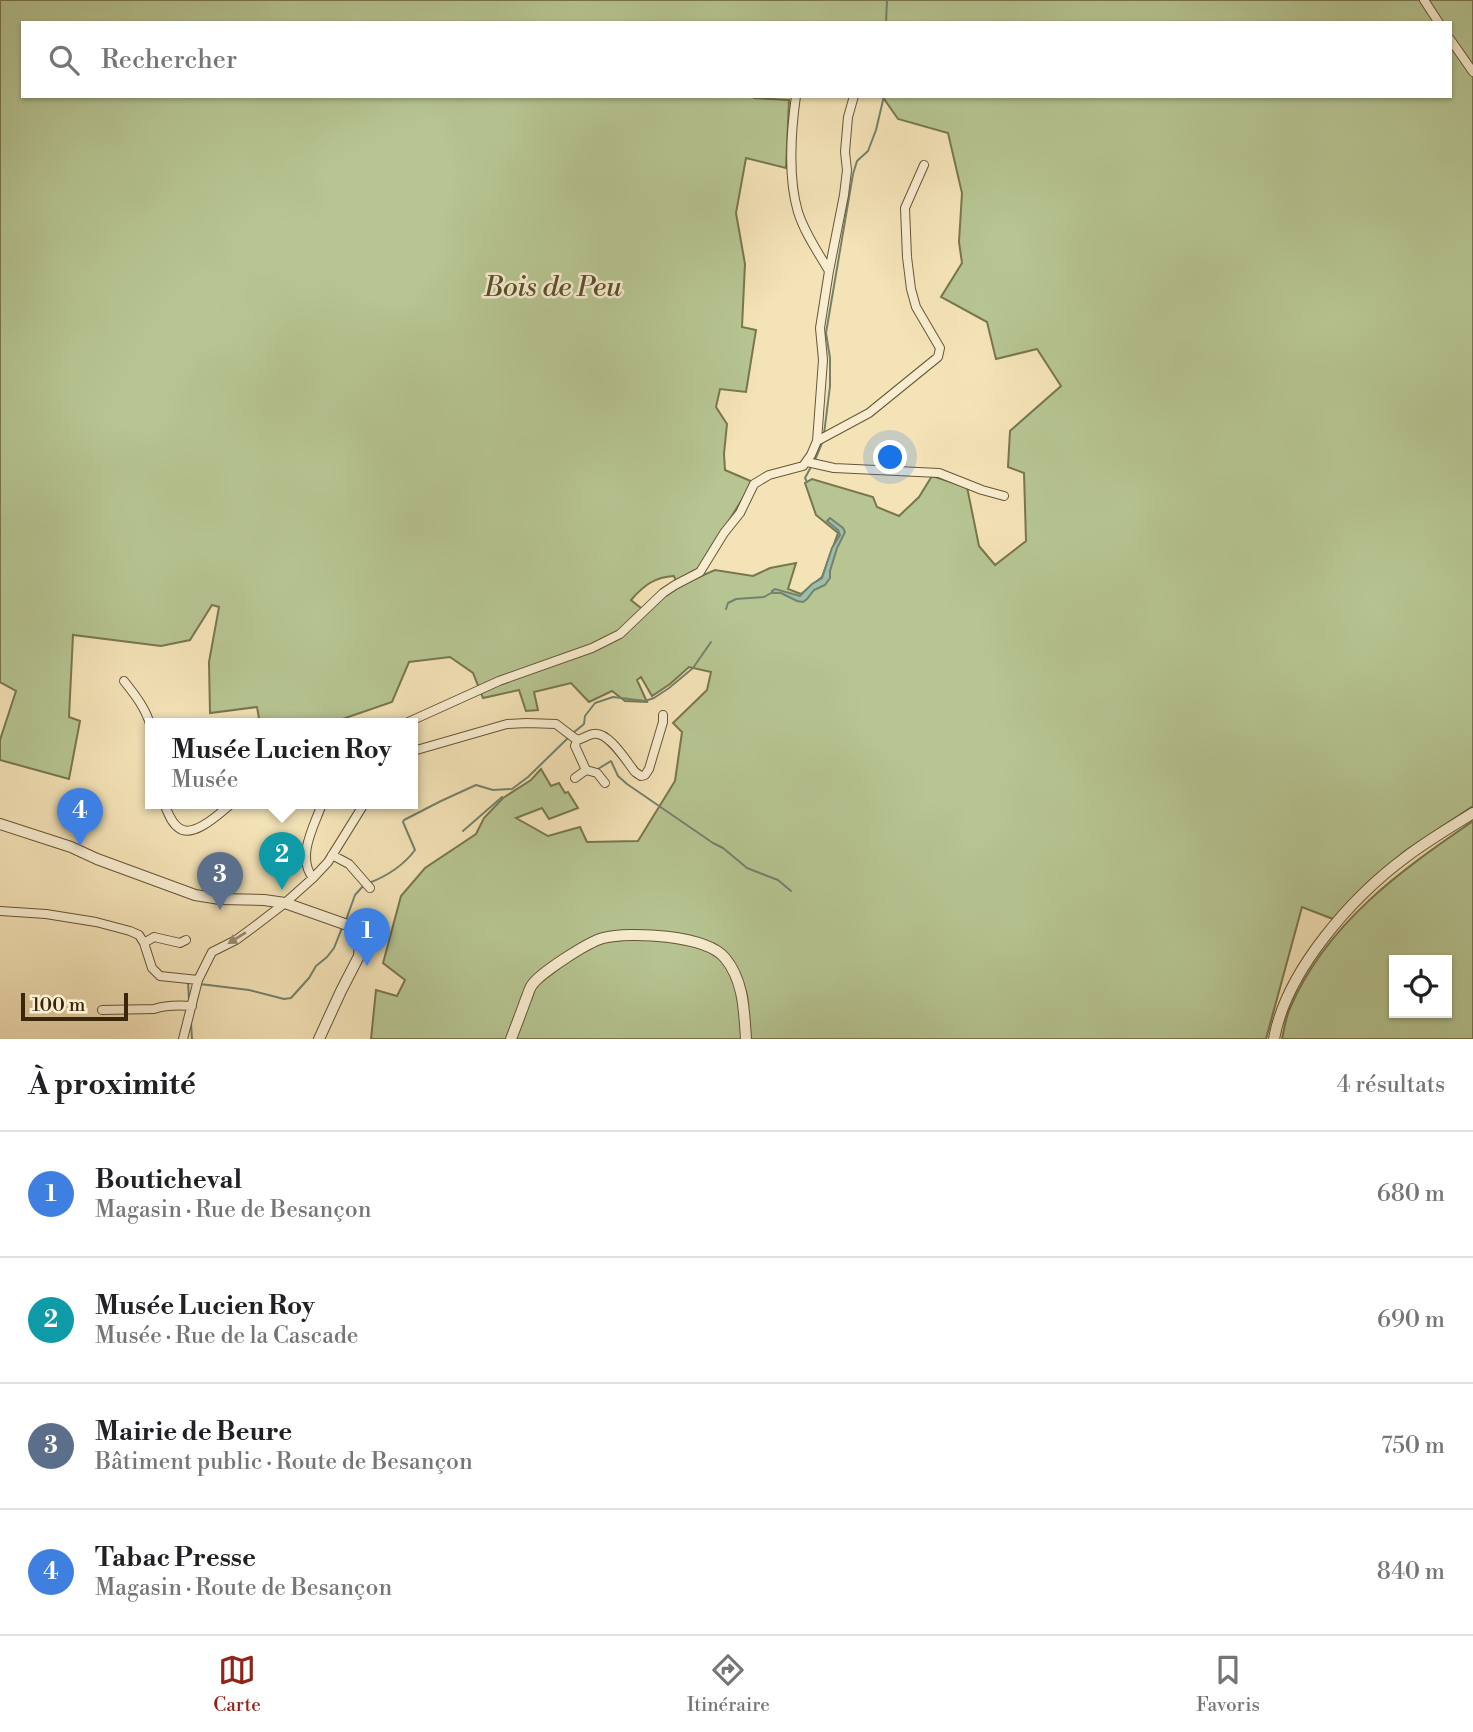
<!DOCTYPE html>
<html lang="fr">
<head>
<meta charset="utf-8">
<style>
	body { margin:0; font-family:"Libre Bodoni",serif; background:#f2f2f2; color:#202124 }
	.controls { position:absolute; right:21px; bottom:21px; display:grid; overflow:hidden; border-radius:0px; box-shadow:0 2px 5px #0004 }
	.controls button { width:63px; height:63px; display:grid; place-items:center; padding:0; border:0; border-bottom:2px solid #e0e0e0; background:#fff; color:#202124; font:35px sans-serif }
	.scale { position:absolute; left:21px; bottom:18px; width:107px; box-sizing:border-box; padding-left:7px; border:4px solid #3a260b; border-top:0; font-size:19px; line-height:24px; white-space:nowrap; color:#3a260b; -webkit-text-stroke:5px #f8edd0; paint-order:stroke }
	.you { position:absolute; left:891px; top:458px; width:24px; height:24px; margin:-18px; border:5px solid #fff; border-radius:50%; background:#1a73e8; box-shadow:0 0 0 10px #1a73e833 }
	.badge { display:grid; place-items:center; width:46px; height:46px; border-radius:50%; background:#8f2418; color:#fff; font-size:23px; font-weight:700 }
	.pin { position:absolute; translate:-50% -58px; filter:drop-shadow(0 2px 4px #0008) }
	.pin::after { content:''; position:absolute; top:37px; width:24px; height:21px; background:inherit; clip-path:polygon(0 0,100% 0,50% 100%) }
	.popup { position:absolute; left:145px; top:718px; width:273px; height:91px; box-sizing:border-box; display:grid; place-content:center; border-radius:0px; background:#fff; filter:drop-shadow(0 2px 5px #0005); font-size:23px; white-space:nowrap; color:#757577 }
	.popup b { font-size:26px; color:#202124 }
	.popup::after { content:''; position:absolute; left:50%; top:100%; margin-left:-14px; border:14px solid transparent; border-top-color:#fff }
	.list { margin:0; padding:0; list-style:none }
	h2 { display:flex; justify-content:space-between; align-items:center; height:91px; margin:0; padding:0 28px; font-size:30px }
	h2 small { font-size:23px; font-weight:400; color:#757577 }
	.list li { display:grid; grid-template-columns:46px 1fr auto; gap:21px; align-items:center; box-sizing:border-box; height:126px; padding:0 28px; border-top:2px solid #e0e0e0 }
	.list b { display:block; font-size:26px; white-space:nowrap }
	.list p { margin:0; font-size:23px; white-space:nowrap; color:#757577 }
	.list em { font-size:23px; font-style:normal; color:#757577 }
	.icon { flex:none; width:38px; height:38px; fill:none; stroke:currentColor; stroke-width:2; stroke-linecap:round; stroke-linejoin:round }
	.map { position:relative; flex:none; width:1473px; height:1039px; overflow:hidden }
	.search { position:absolute; background:#fff; box-shadow:0 2px 5px #0004; left:21px; right:21px; top:21px; height:77px; display:flex; align-items:center; gap:18px; box-sizing:border-box; padding:0 24px; border-radius:0px; color:#757577; font-size:26px }
	.sheet { height:595px; background:#fff }
	nav { display:flex; justify-content:space-around; align-items:center; box-sizing:border-box; height:98px; border-top:2px solid #e0e0e0; background:#fff; font-size:19px; color:#757577 }
	nav a { display:grid; justify-items:center; gap:4px }
	nav .on { color:#8f2418 }
	.map>svg:first-child { display:block }
	.green { fill:#b6c592; stroke:#78764e; stroke-width:2; fill-rule:evenodd }
	.water { fill:#9cbeac; stroke:#75816c; stroke-width:2 }
	.lines { fill:none; stroke-linecap:round; stroke-linejoin:round }
	.stream { stroke:#75816c; stroke-width:2 }
	.minor-casing { stroke:#685536; stroke-width:10 }
	.tertiary-casing { stroke:#685536; stroke-width:12 }
	.minor { stroke:#f8edd0; stroke-width:8 }
	.tertiary { stroke:#f8edd0; stroke-width:10 }
	.oneway { fill:#998a6e }
	.labels { text-anchor:middle; dominant-baseline:central; stroke-width:5; stroke-linejoin:round; paint-order:stroke }
	.park-label { font-size:28px; font-style:italic; fill:#594e2d; stroke:#f8edd0 }
</style>
</head>
<body>
<div class="map">
<svg width="1473" height="1039" viewBox="0 0 1473 1039">
	<rect width="100%" height="100%" fill="#f4e3b7"/>
	<filter id="stains"><feTurbulence type="fractalNoise" baseFrequency=".00286" numOctaves="4"/><feColorMatrix values="0 0 0 0 .2 0 0 0 0 .09 0 0 0 0 .02 0 0 0 .5 -.17"/></filter>
	<radialGradient id="worn" r=".72"><stop offset=".6" stop-color="#630" stop-opacity="0"/><stop offset="1" stop-color="#630" stop-opacity=".3"/></radialGradient>
	<!-- green -->
	<path class="green" d="M0 0H1473V806L1405 851 1373 878 1333 919 1302 907 1266 1039H750L747 995 737 970 709 943 600 935 570 950 530 981 507 1039H371L376 990 397 996 405 980 383 963 401 896 425 868 476 834 484 818 503 798 531 780 541 769 551 786 559 783 565 793 568 792 578 808 549 819 542 808 516 818 548 836 580 827 587 842 638 841 675 781 682 732 673 723 707 690 711 672 689 667 670 684 652 696 641 677 637 680 647 702 625 701 612 691 589 702 571 683 534 692 538 710 526 711 519 690 483 698 473 673 450 657 409 662 392 702 328 724H260L257 707 210 713 209 662 219 607 212 605 190 640 161 646 73 635 69 717 80 721 69 779 0 760V740L16 691 0 682ZM23 23H1450V96H882L898 119 948 133 962 193 959 242 962 263 941 297 987 322 996 359 1037 349 1061 386 1010 431 1008 467 1024 473 1026 541 995 565 979 546 967 487 932 476 919 497 899 516 877 507 873 497 812 479 805 483 816 515 838 533 822 577 801 594 788 589 796 563 770 568 753 576 715 570 678 586 667 593 646 612 631 600C644 585 655 577 674 576L676 581 700 567 753 482 725 470 724 454 727 424 716 407 720 389 746 392 756 330 742 327 745 264 736 213 746 158 786 168 789 100 754 98 753 96H23Z
		M1473 821V1039H1282C1284 1029 1286 1017 1290 1008 1327 923 1400 871 1473 821ZM1394 960H1447V1013H1394Z
		M634 939C657 940 707 942 722 961 730 970 735 984 738 995 742 1009 741 1025 742 1039H515L536 986 574 957 603 942Z"/>
	<!-- water -->
	<path class="water" d="M830 518 843 528 845 532 837 548 830 571V578L825 585 814 590 807 599 803 602 797 601 781 593H773L772 591 775 589 800 596 812 584 822 578 832 548 840 535 838 530 827 521Z"/>
	<g class="lines">
		<!-- stream -->
		<path class="stream" d="M886 23 887 0
			M824 434 830 386V358L826 333 853 174 857 161 868 151 876 130 884 96
			M815 460 822 443
			M807 482 805 478 812 465
			M726 609 728 603 736 599 764 597 773 592
			M573 733 584 724 585 716 595 703 613 697 645 701 654 698 669 688 693 668 711 642
			M598 769 611 761 618 776 627 784 713 843 723 848 747 868 778 880 791 891
			M463 831 502 797
			M369 883C387 876 403 866 415 850L403 822 404 820 441 801 476 785 493 790 512 789 528 777 569 737
			M346 920 355 895 364 885
			M188 982 189 1000
			M200 984 249 990 284 999 291 998 309 978 316 966 327 957 334 948 342 928
			M191 1023 192 1039"/>
		<!-- minor casing -->
		<g class="minor-casing">
			<path id="minor" d="M1424 0 1439 23
				M1450 39 1473 72
				M796 96C791 131 788 179 798 212 805 234 818 252 829 271
				M817 441 869 413 938 357 940 348 916 307 911 289 907 257 905 208 924 165
				M807 462 834 468 939 473 982 490 1004 496
				M124 681C136 696 146 709 151 727
				M404 724 499 681 592 648 620 634 663 593 675 585 700 572 724 533 740 513 754 484 769 475 803 466 811 455 817 441 823 360 820 328 829 271 844 195 847 170 845 152 848 117 854 96
				M577 740 575 746 586 770 597 773 605 783
				M413 751 507 724 527 723 556 724 577 740C583 739 587 735 593 734 608 730 627 762 635 772L641 776 645 775 649 769 663 722V715
				M575 778 586 770
				M164 804C168 812 171 823 179 828 193 839 220 813 231 804
				M332 855 349 864 370 888
				M313 878C296 857 314 826 322 804
				M0 911 46 914 96 922 130 931 139 935 144 943 152 968 160 976 198 980
				M144 943 154 937 180 943 186 940
				M102 1010 154 1009C166 1005 179 1005 192 1006
				M183 1039 198 980 212 952 236 940 255 926 285 903 313 878 328 862 364 804"/>
		</g>
		<!-- tertiary casing -->
		<g class="tertiary-casing">
			<path id="tertiary" d="M0 824 71 847 97 859 195 895 220 899 264 900 285 903 353 927 358 935 360 941 359 956 341 991 319 1039
				M511 1039C516 1026 521 1013 526 999 528 995 529 989 532 985 540 973 588 942 603 938 630 931 706 935 725 958 744 981 744 1011 746 1039
				M1274 1039C1286 971 1352 897 1406 857 1427 841 1451 827 1473 813"/>
		</g>
		<!-- minor -->
		<use href="#minor" class="minor"/>
		<!-- tertiary -->
		<use href="#tertiary" class="tertiary"/>
	</g>
	<!-- one-way arrows -->
	<defs><path id="oneway-solid" d="M-6-.8H1V-3.2L6.5 0L1 3.2V.8H-6Z" transform="scale(1.75)"/></defs>
	<use class="oneway" href="#oneway-solid" transform="translate(237 938) rotate(148)"/>
	<g class="labels">
		<!-- park labels -->
		<g class="park-label">
			<text x="553" y="287">Bois de Peu</text>
		</g>
	</g>
	<rect width="100%" height="100%" filter="url(#stains)"/>
	<rect width="100%" height="100%" fill="url(#worn)"/>
</svg>
<div class="controls">
<button><svg class="icon" aria-label="locate" viewBox="0 0 24 24"><circle cx="12" cy="12" r="6"/><path d="M12 2v4M12 18v4M2 12h4M18 12h4"/></svg></button>
</div>
<div class="scale">100 m</div>
<div class="you"></div>
<div class="pin badge" style="left:367px;top:966px;background:#3f7fe0">1</div>
<div class="pin badge" style="left:282px;top:890px;background:#0f9aa8">2</div>
<div class="popup"><b>Musée Lucien Roy</b>Musée</div>
<div class="pin badge" style="left:220px;top:910px;background:#5c6f8a">3</div>
<div class="pin badge" style="left:80px;top:846px;background:#3f7fe0">4</div>
<div class="search"><svg class="icon" aria-label="search" viewBox="0 0 24 24"><circle cx="10" cy="10" r="6"/><path d="M15 15l6 6"/></svg>Rechercher</div>
</div>
<section class="sheet">
<h2>À proximité<small>4 résultats</small></h2>
<ul class="list">
<li><span class="badge" style="background:#3f7fe0">1</span><div><b>Bouticheval</b><p>Magasin · Rue de Besançon</p></div><em>680 m</em></li>
<li><span class="badge" style="background:#0f9aa8">2</span><div><b>Musée Lucien Roy</b><p>Musée · Rue de la Cascade</p></div><em>690 m</em></li>
<li><span class="badge" style="background:#5c6f8a">3</span><div><b>Mairie de Beure</b><p>Bâtiment public · Route de Besançon</p></div><em>750 m</em></li>
<li><span class="badge" style="background:#3f7fe0">4</span><div><b>Tabac Presse</b><p>Magasin · Route de Besançon</p></div><em>840 m</em></li>
</ul>
</section>
<nav>
<a class="on"><svg class="icon" aria-label="map" viewBox="0 0 24 24"><path d="M3 6l6-2 6 2 6-2v14l-6 2-6-2-6 2zM9 4v14M15 6v14"/></svg>Carte</a>
<a><svg class="icon" aria-label="directions" viewBox="0 0 24 24"><path d="M12 3l9 9-9 9-9-9zM9 14v-3h6M13 9l2 2-2 2"/></svg>Itinéraire</a>
<a><svg class="icon" aria-label="saved" viewBox="0 0 24 24"><path d="M7 4h10v16l-5-4-5 4z"/></svg>Favoris</a>
</nav>
</body>
</html>
